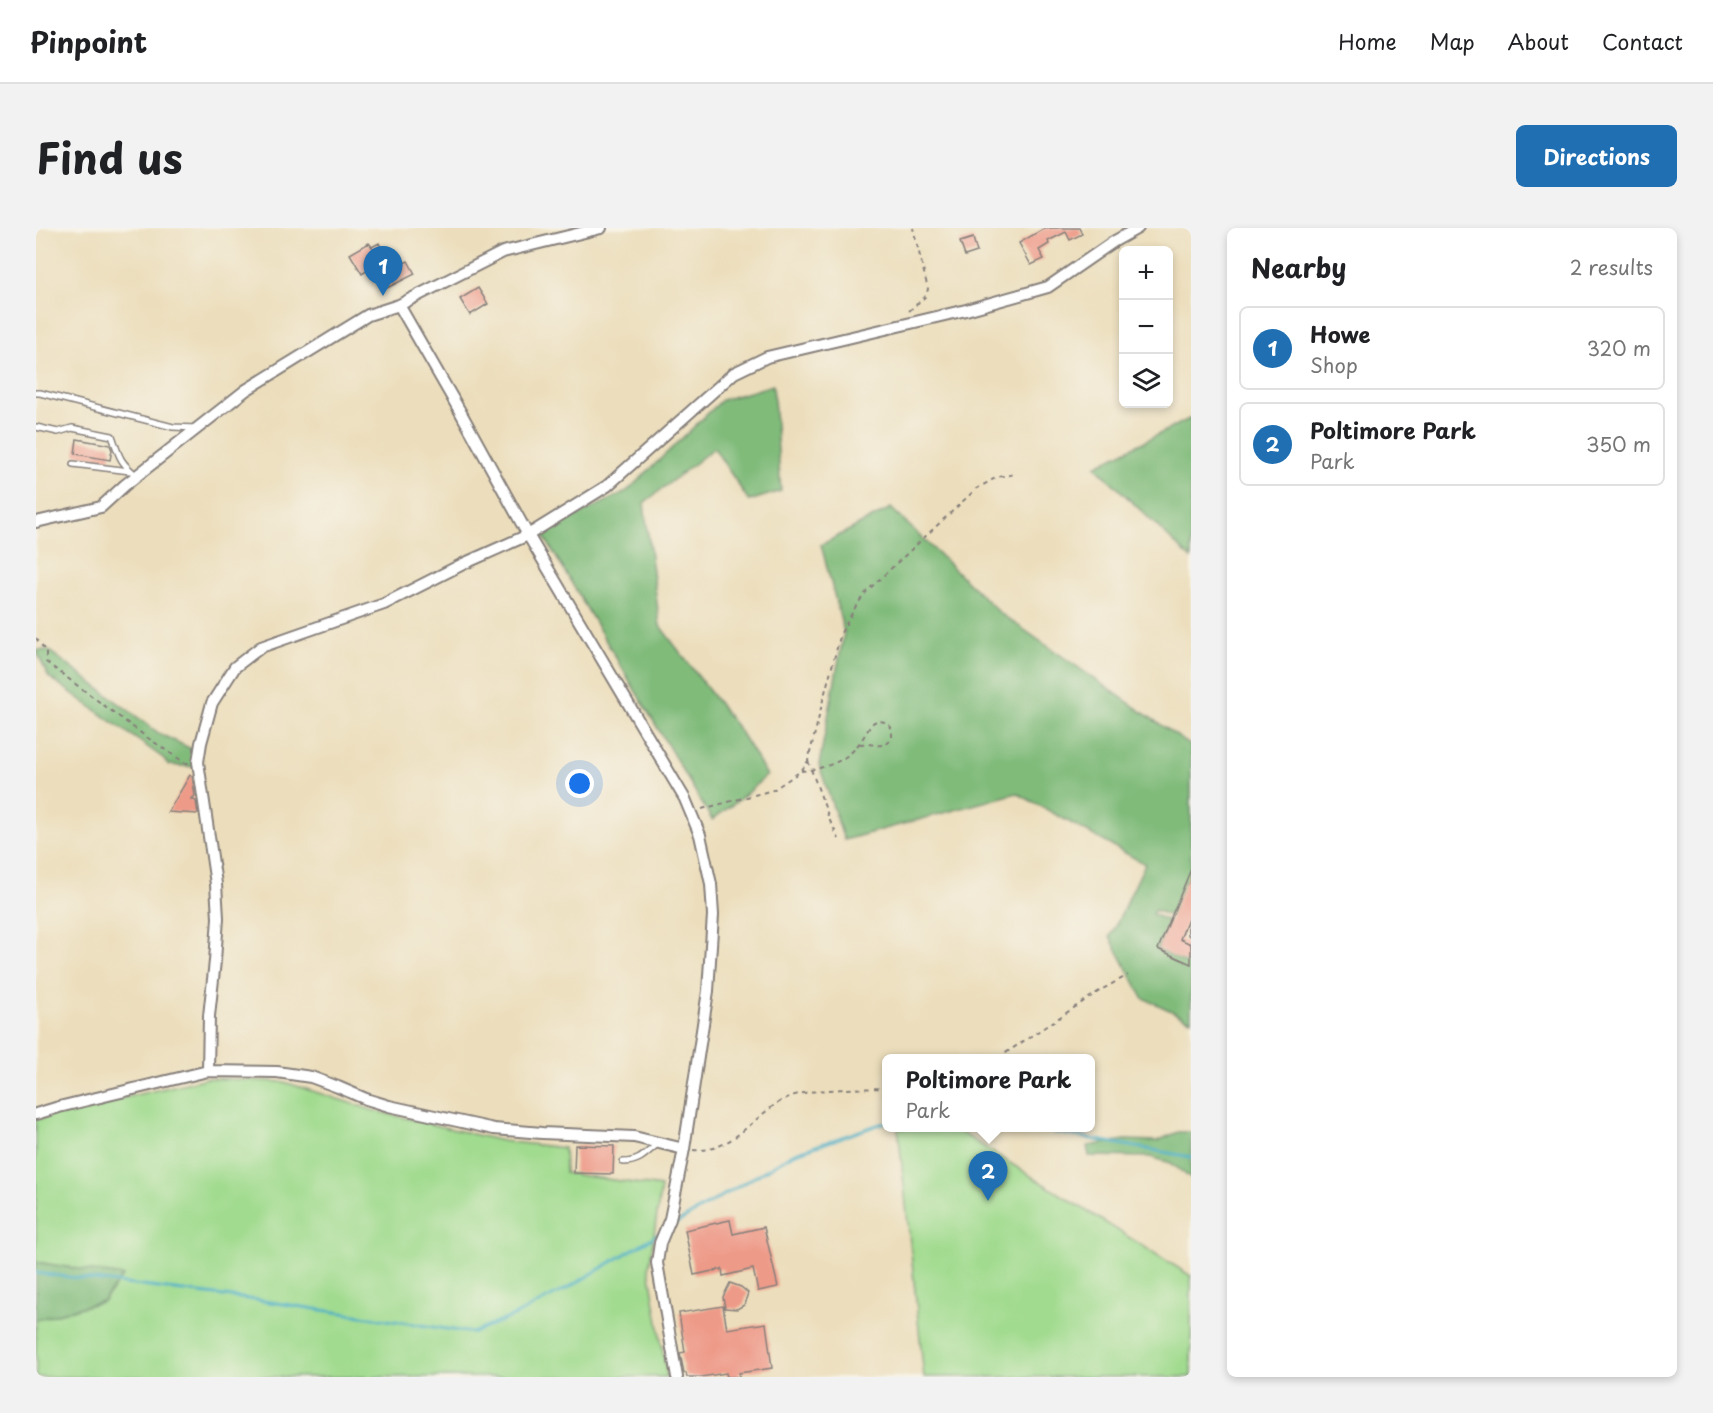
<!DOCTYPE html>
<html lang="en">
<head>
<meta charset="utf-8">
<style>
	body { margin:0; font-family:"Playpen Sans",sans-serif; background:#f2f2f2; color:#202124 }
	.controls { position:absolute; right:18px; top:18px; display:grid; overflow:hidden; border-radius:9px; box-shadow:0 3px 9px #0003 }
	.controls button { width:54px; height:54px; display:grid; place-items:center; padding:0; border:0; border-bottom:2px solid #e0e0e0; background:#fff; color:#202124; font:30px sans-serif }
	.you { position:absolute; left:544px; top:556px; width:21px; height:21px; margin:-15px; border:4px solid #fff; border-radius:50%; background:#1a73e8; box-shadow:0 0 0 9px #1a73e833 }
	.badge { display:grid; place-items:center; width:39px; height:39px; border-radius:50%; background:#1f6fb2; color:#fff; font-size:20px; font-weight:700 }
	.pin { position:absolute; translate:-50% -50px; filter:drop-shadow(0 2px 3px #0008) }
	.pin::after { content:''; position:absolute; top:32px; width:21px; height:18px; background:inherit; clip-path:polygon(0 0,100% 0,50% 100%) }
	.popup { position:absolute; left:846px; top:826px; width:213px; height:78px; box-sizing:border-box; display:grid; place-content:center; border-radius:9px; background:#fff; filter:drop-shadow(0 2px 4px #0005); font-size:20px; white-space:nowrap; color:#757577 }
	.popup b { font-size:22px; color:#202124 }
	.popup::after { content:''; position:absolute; left:50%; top:100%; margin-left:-12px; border:12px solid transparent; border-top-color:#fff }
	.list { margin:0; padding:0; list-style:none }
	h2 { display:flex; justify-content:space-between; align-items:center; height:78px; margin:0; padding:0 24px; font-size:26px }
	h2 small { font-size:20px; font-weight:400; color:#757577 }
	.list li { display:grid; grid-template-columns:39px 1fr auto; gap:18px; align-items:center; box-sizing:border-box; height:84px; margin:0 12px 12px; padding:0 12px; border:2px solid #e0e0e0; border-radius:9px }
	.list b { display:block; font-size:22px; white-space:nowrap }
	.list p { margin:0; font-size:20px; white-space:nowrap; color:#757577 }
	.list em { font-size:20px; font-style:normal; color:#757577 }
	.icon { flex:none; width:33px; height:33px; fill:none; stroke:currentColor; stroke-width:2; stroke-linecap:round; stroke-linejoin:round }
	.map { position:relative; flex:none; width:1155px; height:1149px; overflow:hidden; border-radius:9px }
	header { display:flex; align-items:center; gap:36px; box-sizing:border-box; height:84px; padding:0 30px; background:#fff; border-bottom:2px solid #e0e0e0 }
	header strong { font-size:28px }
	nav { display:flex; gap:33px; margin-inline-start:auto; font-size:21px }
	.intro { display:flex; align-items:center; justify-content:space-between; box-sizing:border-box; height:144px; padding:0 36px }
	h1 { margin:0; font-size:42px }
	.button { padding:15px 27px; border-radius:9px; background:#1f6fb2; color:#fff; font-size:21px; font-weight:700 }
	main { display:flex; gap:36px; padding:0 36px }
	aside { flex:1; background:#fff; border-radius:9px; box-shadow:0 3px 9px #0003 }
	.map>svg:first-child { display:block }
	.green { fill:#a1db8f; stroke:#627e65; stroke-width:1.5 }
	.forest { fill:#80bb7a; stroke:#516e5a; stroke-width:1.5 }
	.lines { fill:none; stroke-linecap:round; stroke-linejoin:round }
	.stream { stroke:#44adc4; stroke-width:3 }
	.building { fill:#ee9a88 }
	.lane-casing { stroke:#87807c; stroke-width:8 }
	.street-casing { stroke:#87807c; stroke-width:14 }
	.path { stroke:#87807c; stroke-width:2; stroke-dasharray:4.5 4.5; stroke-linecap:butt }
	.lane { stroke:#fff; stroke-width:5 }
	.street { stroke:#fff; stroke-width:10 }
</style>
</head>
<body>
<header>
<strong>Pinpoint</strong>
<nav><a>Home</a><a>Map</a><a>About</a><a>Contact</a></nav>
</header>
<div class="intro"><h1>Find us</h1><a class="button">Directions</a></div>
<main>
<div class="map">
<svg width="1155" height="1149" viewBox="0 0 1155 1149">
	<rect width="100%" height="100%" fill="#f7f3e8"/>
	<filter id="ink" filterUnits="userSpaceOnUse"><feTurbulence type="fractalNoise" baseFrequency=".0167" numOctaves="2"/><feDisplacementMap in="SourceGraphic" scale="12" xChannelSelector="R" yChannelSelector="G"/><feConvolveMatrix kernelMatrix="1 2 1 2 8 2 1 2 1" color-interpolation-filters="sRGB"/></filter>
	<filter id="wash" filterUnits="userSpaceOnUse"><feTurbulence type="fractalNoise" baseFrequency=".008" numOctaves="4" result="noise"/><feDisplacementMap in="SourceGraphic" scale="24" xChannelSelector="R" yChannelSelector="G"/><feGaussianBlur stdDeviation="1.35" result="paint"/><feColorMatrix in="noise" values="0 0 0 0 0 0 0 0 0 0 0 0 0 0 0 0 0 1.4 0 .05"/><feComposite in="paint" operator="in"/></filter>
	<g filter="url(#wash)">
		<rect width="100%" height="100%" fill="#ecdebc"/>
		<!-- green -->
		<path class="green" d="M172 850 248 854 336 882 466 913 528 920 529 945 625 959 613 1040 631 1149H0V1092L67 1073 86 1048 0 1034V892L19 886Z
			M862 900H918L1155 1048V1149H888Z"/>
		<!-- forest -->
		<path class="forest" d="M737 157 745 263 713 273 678 220 608 275 624 398 703 502 731 547 703 572 676 592 506 305 591 263 686 172Z
			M1155 190V331L1059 238Z
			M855 280 964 385 1155 518V655L1148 653 1134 688 1119 682 1116 686 1132 693 1121 722 1155 738V792L1107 770 1074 709 1109 636 981 565 808 612 783 537 808 404 785 317Z
			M0 422H12L124 506 160 523 162 539 132 537 127 530 13 449Z
			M1142 904H1155V951L1135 935 1114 929 1053 928 1051 918 1089 912 1121 913Z
			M0 1034 87 1048 67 1073 0 1092Z"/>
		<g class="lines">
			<!-- stream -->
			<path class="stream" d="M995 900 1155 929
				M634 999 757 926 850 894
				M0 1045 221 1072 437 1105 480 1087 530 1061 626 1004"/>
		</g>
		<g id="blocks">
			<!-- building -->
			<path class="building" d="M1009 0H1043L1046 6 1034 12 1030 4 1012 13 1013 16 1003 22 1008 31 995 37 983 15Z
				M937 10 941 24 929 28 924 14Z
				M333 15 336 19 343 15 357 41 372 33 379 46 351 60 340 37 326 46 314 26Z
				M442 60 452 76 434 87 424 71Z
				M41 211 74 217 76 222 74 232 39 226Z
				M154 547 156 548 159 568 155 571 160 573 162 586 132 584Z
				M1155 641V684L1144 711 1155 716V736L1122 721Z
				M539 917 578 918 577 946 538 945Z
				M694 992 697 1006 728 999 742 1059 722 1063 717 1041 687 1048 686 1041 658 1047 649 1002Z
				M694 1055 705 1059 712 1065 708 1077 701 1081 689 1080 687 1069Z
				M687 1078 691 1101 730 1095 736 1140 703 1145V1149H691L690 1145 665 1149H651L650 1145H648L644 1125 649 1124 643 1085Z"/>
		</g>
	</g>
	<g filter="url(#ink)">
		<use href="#blocks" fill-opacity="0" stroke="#87807c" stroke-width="1.5"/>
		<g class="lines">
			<!-- lane casing -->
			<g class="lane-casing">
				<path id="lane" d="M0 165H4L137 199 160 200
					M0 199 22 204 36 200 76 208C84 229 82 232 101 248
					M37 236 94 243
					M1155 701V705
					M587 934C605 934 609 925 623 915"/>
			</g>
			<!-- street casing -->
			<g class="street-casing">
				<path id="street" d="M363 77 425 185 492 307 649 571 664 607 675 656 677 687 672 763 648 921 634 991 624 1015 621 1035 641 1149
					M0 294 65 279 89 257 210 162 332 87 363 77 467 24 565 0
					M172 843 173 788 179 733 182 690 180 656 162 534 165 515 176 475 199 439 225 419 348 376 427 336 492 307 571 258 698 145 731 129 930 82 1012 59 1077 14 1102 0
					M0 886 23 879 172 843 241 844 275 849 302 859 330 871 353 878 458 901 506 905 598 909 648 921"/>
			</g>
			<!-- path -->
			<path class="path" d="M873 83 890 68 892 61 877 0
				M0 410 10 424V434L109 508 149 535H153
				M772 533 794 593 803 611
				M765 543C787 541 811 534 824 514 829 508 832 500 838 494 846 492 852 494 856 501V510C848 523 836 514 823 516
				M666 581 737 562 765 543 772 533 787 472 805 405 820 378 831 363 940 261 961 249 979 246
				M962 830 1065 762 1092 747
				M657 922C697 926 720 883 753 869 774 860 825 861 850 860"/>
			<!-- lane -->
			<use href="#lane" class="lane"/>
			<!-- street -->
			<use href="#street" class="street"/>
		</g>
	</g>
</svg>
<div class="controls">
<button>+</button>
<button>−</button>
<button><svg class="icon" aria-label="layers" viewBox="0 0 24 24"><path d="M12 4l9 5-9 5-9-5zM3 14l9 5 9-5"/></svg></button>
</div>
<div class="you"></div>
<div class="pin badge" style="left:347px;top:68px">1</div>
<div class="pin badge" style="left:952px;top:973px">2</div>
<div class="popup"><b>Poltimore Park</b>Park</div>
</div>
<aside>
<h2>Nearby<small>2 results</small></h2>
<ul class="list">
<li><span class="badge">1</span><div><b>Howe</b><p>Shop</p></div><em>320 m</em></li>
<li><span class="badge">2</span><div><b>Poltimore Park</b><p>Park</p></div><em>350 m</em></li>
</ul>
</aside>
</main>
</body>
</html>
